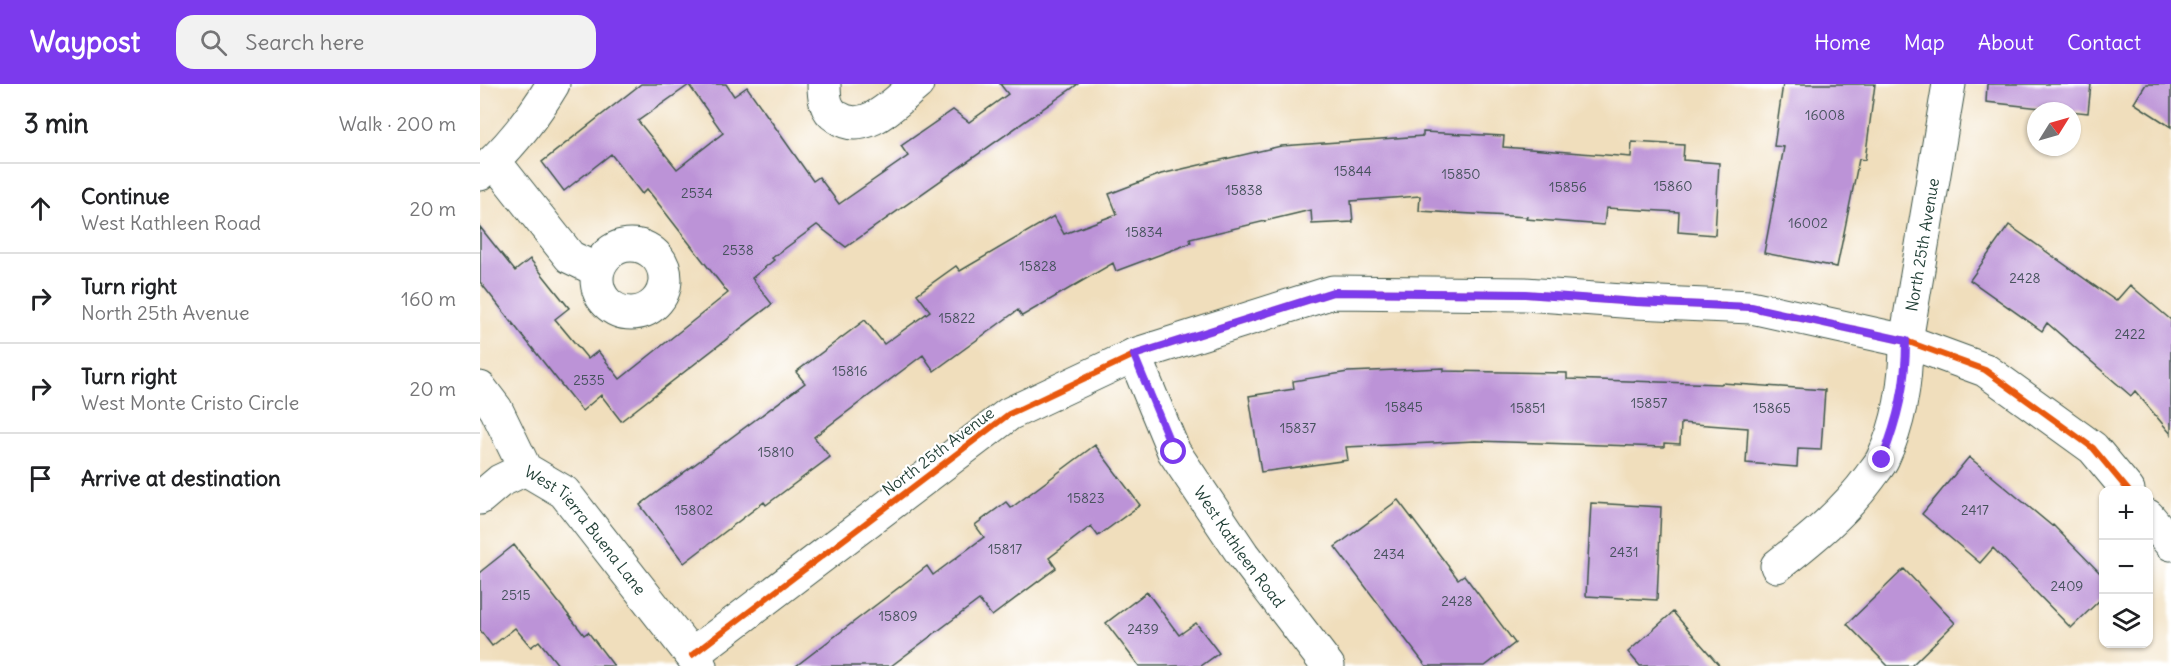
<!DOCTYPE html>
<html lang="en">
<head>
<meta charset="utf-8">
<style>
	body { margin:0; font-family:Delius,sans-serif; background:#f2f2f2; color:#202124 }
	.controls { position:absolute; right:18px; bottom:18px; display:grid; overflow:hidden; border-radius:12px; box-shadow:0 2px 4px #0004 }
	.controls button { width:54px; height:54px; display:grid; place-items:center; padding:0; border:0; border-bottom:2px solid #e0e0e0; background:#fff; color:#202124; font:30px sans-serif }
	.compass { position:absolute; left:1547px; top:18px; width:54px; height:54px; border-radius:50%; background:#fff; box-shadow:0 2px 4px #0004; rotate:53deg }
	.stop { position:absolute; width:18px; height:18px; margin:-14px; border:4px solid #7c3aed; border-radius:50%; background:#fff }
	.stop.end { background:#7c3aed; border-color:#fff; box-shadow:0 2px 6px #0008 }
	.list { margin:0; padding:0; list-style:none }
	h2 { display:flex; justify-content:space-between; align-items:center; height:78px; margin:0; padding:0 24px; font-size:26px }
	h2 small { font-size:20px; font-weight:400; color:#757577 }
	.list li { display:grid; grid-template-columns:39px 1fr auto; gap:18px; align-items:center; box-sizing:border-box; height:90px; padding:0 24px; border-top:2px solid #e0e0e0 }
	.list b { display:block; font-size:22px; white-space:nowrap }
	.list p { margin:0; font-size:20px; white-space:nowrap; color:#757577 }
	.list em { font-size:20px; font-style:normal; color:#757577 }
	.icon { flex:none; width:33px; height:33px; fill:none; stroke:currentColor; stroke-width:2; stroke-linecap:round; stroke-linejoin:round }
	.map { position:relative; flex:none; width:1691px; height:582px; overflow:hidden }
	header { display:flex; align-items:center; gap:36px; box-sizing:border-box; height:84px; padding:0 30px; background:#7c3aed; color:#fff }
	header strong { font-size:28px }
	nav { display:flex; gap:33px; margin-inline-start:auto; font-size:21px }
	.search { width:420px; height:54px; background:#f2f2f2; display:flex; align-items:center; gap:15px; box-sizing:border-box; padding:0 21px; border-radius:18px; color:#757577; font-size:22px }
	main { display:flex }
	aside { flex:1; background:#fff }
	.map>svg:first-child { display:block }
	.building { fill:#bc93d7; fill-rule:evenodd }
	.lines { fill:none; stroke-linecap:round; stroke-linejoin:round }
	.minor-casing { stroke:#3e5548; stroke-width:35 }
	.minor { stroke:#fff; stroke-width:33 }
	.cycleway-casing { stroke:#fff; stroke-width:10 }
	.cycleway { stroke:#e8590c; stroke-width:6 }
	.route { stroke:#7c3aed; stroke-width:8 }
	.labels { text-anchor:middle; dominant-baseline:central; stroke-width:4.5; stroke-linejoin:round; paint-order:stroke }
	.number-label { font-size:14px; fill:#46525d }
	.street-label { font-size:16px; fill:#1f3d34; stroke:#fff }
</style>
</head>
<body>
<header>
<strong>Waypost</strong>
<div class="search"><svg class="icon" aria-label="search" viewBox="0 0 24 24"><circle cx="10" cy="10" r="6"/><path d="M15 15l6 6"/></svg>Search here</div>
<nav><a>Home</a><a>Map</a><a>About</a><a>Contact</a></nav>
</header>
<main>
<aside>
<h2>3 min<small>Walk · 200 m</small></h2>
<ul class="list">
<li><svg class="icon" aria-label="ahead" viewBox="0 0 24 24"><path d="M12 20V5M6 11l6-6 6 6"/></svg><div><b>Continue</b><p>West Kathleen Road</p></div><em>20 m</em></li>
<li><svg class="icon" aria-label="right" viewBox="0 0 24 24"><path d="M7 20v-9h11M14 6l5 5-5 5"/></svg><div><b>Turn right</b><p>North 25th Avenue</p></div><em>160 m</em></li>
<li><svg class="icon" aria-label="right" viewBox="0 0 24 24"><path d="M7 20v-9h11M14 6l5 5-5 5"/></svg><div><b>Turn right</b><p>West Monte Cristo Circle</p></div><em>20 m</em></li>
<li><svg class="icon" aria-label="arrive" viewBox="0 0 24 24"><path d="M6 21V4h12l-3 4 3 4H6"/></svg><div><b>Arrive at destination</b></div></li>
</ul>
</aside>
<div class="map">
<svg width="1691" height="582" viewBox="0 0 1691 582">
	<rect width="100%" height="100%" fill="#fff"/>
	<filter id="ink" filterUnits="userSpaceOnUse"><feTurbulence type="fractalNoise" baseFrequency=".0167" numOctaves="2"/><feDisplacementMap in="SourceGraphic" scale="12" xChannelSelector="R" yChannelSelector="G"/><feConvolveMatrix kernelMatrix="1 2 1 2 8 2 1 2 1" color-interpolation-filters="sRGB"/></filter>
	<filter id="wash" filterUnits="userSpaceOnUse"><feTurbulence type="fractalNoise" baseFrequency=".008" numOctaves="4" result="noise"/><feDisplacementMap in="SourceGraphic" scale="24" xChannelSelector="R" yChannelSelector="G"/><feGaussianBlur stdDeviation="1.35" result="paint"/><feColorMatrix in="noise" values="0 0 0 0 0 0 0 0 0 0 0 0 0 0 0 0 0 1.4 0 .05"/><feComposite in="paint" operator="in"/></filter>
	<g filter="url(#wash)">
		<rect width="100%" height="100%" fill="#f0debc"/>
		<g id="blocks">
			<!-- building -->
			<path class="building" d="M161 0H246L254 12 267 3 333 97 339 93 359 120 428 72 421 62 473 26 489 38 528 10 520 0H598L366 163 337 141 292 174 294 176 272 194 292 220 141 337 121 311 102 327 0 198V143L35 187 50 175 89 224 75 235 108 275 118 267 140 295 248 209 167 105 162 110 131 70 84 107 62 78ZM209 1 243 49 197 85 158 37Z
				M1303 0H1395L1385 76 1379 75 1357 183 1284 169 1304 63 1294 62Z
				M1507 0H1611L1608 29 1506 18Z
				M1666 0H1691V43L1654 19Z
				M943 48 1024 52 1023 63 1151 73 1152 58 1204 61 1203 76 1239 79 1235 151 1198 148 1199 128 1126 124 1124 141 1046 135 1047 133 939 127 940 112 871 117 873 138 832 140 831 126 710 155 711 159 636 187 633 179 542 232 538 226 454 287 443 271 334 353 350 373 286 421 284 418 204 479 160 421 325 299 316 288 385 236 404 260 450 227 437 210 476 182 480 187 574 132 584 150 637 130 629 110 681 90 801 62 943 52Z
				M1529 141 1636 217 1650 201 1691 236V350L1655 307 1651 312 1567 239 1562 247 1490 196Z
				M964 284V287L1087 289V295L1241 300 1242 299 1345 306 1341 366 1318 365 1317 383 1266 379 1268 344 1201 339 1200 360 1184 359V363L995 357 866 363 868 376 781 388 769 312 814 305 813 297 868 288Z
				M615 361 660 421 618 452 611 442 569 474 576 484 512 532 499 516 411 582H316L447 482 453 491 504 453 495 441 526 418 531 424Z
				M1489 373 1572 442 1573 441 1623 492V513L1591 544 1513 464 1500 479 1442 430Z
				M918 416 978 495 984 491 1035 559 1005 582H946L855 463Z
				M1111 419 1181 423 1177 516 1106 512Z
				M34 461 104 551 108 548 134 582H79L59 557 51 563 35 544 12 562 0 546V488Z
				M1424 485 1475 539 1431 582H1408L1367 540Z
				M667 508 699 551 716 539 739 569 721 582H659L626 539Z
				M1193 528 1240 582H1160L1148 568Z"/>
		</g>
	</g>
	<g filter="url(#ink)">
		<use href="#blocks" fill-opacity="0" stroke="#3e5548" stroke-width="1.5"/>
		<g class="lines">
			<!-- minor casing -->
			<g class="minor-casing">
				<g id="minor">
					<path d="M344 0C344 13 345 26 357 33 385 53 416 17 437 0"/>
					<path d="M14 77 90 173 117 186"/>
					<path d="M0 90C28 65 54 32 73 0"/>
					<circle cx="151" cy="195" r="34"/>
					<path id="s1" d="M654 271 694 368 763 471 848 582"/>
					<path id="s2" d="M0 304 16 325 45 385 84 408 220 582"/>
					<path d="M0 414 20 397 45 385"/>
					<path d="M1668 432 1691 460"/>
					<path id="s3" d="M1297 482C1331 455 1364 429 1390 393 1394 387 1400 381 1403 374 1420 338 1426 297 1426 257L1469 0"/>
					<path d="M212 571 529 330 654 271 853 208 1045 210 1156 218 1271 223 1426 257 1505 286 1613 364 1648 406"/>
				</g>
			</g>
			<!-- minor -->
			<use href="#minor" class="minor"/>
			<!-- cycleway casing -->
			<g class="cycleway-casing">
				<path id="cycleway" d="M212 571 529 330 654 271 853 208 1045 210 1156 218 1271 223 1426 257 1505 286 1613 364 1648 406"/>
			</g>
			<!-- cycleway -->
			<use href="#cycleway" class="cycleway"/>
		</g>
	</g>
	<g class="lines" filter="url(#ink)">
		<!-- route -->
		<path class="route" d="M694 368 654 271 853 208 1045 210 1156 218 1271 223 1426 257C1426 302 1418 334 1402 376"/>
	</g>
	<g class="labels">
		<!-- number labels -->
		<g class="number-label">
			<text x="1345" y="31">16008</text>
			<text x="873" y="87">15844</text>
			<text x="981" y="90">15850</text>
			<text x="1193" y="102">15860</text>
			<text x="1088" y="103">15856</text>
			<text x="764" y="106">15838</text>
			<text x="217" y="109">2534</text>
			<text x="1328" y="139">16002</text>
			<text x="664" y="148">15834</text>
			<text x="258" y="166">2538</text>
			<text x="558" y="182">15828</text>
			<text x="1545" y="194">2428</text>
			<text x="477" y="234">15822</text>
			<text x="1650" y="250">2422</text>
			<text x="370" y="287">15816</text>
			<text x="109" y="296">2535</text>
			<text x="1169" y="319">15857</text>
			<text x="924" y="323">15845</text>
			<text x="1048" y="324">15851</text>
			<text x="1292" y="324">15865</text>
			<text x="818" y="344">15837</text>
			<text x="296" y="368">15810</text>
			<text x="606" y="414">15823</text>
			<text x="214" y="426">15802</text>
			<text x="1495" y="426">2417</text>
			<text x="525" y="465">15817</text>
			<text x="1144" y="468">2431</text>
			<text x="909" y="470">2434</text>
			<text x="1587" y="502">2409</text>
			<text x="36" y="511">2515</text>
			<text x="977" y="517">2428</text>
			<text x="418" y="532">15809</text>
			<text x="663" y="545">2439</text>
		</g>
		<!-- street labels -->
		<g class="street-label">
			<text stroke="none"><textPath href="#s3" startOffset="370">North 25th Avenue</textPath></text>
			<text transform="translate(458 367) rotate(-37)">North 25th Avenue</text>
			<text stroke="none"><textPath href="#s2" startOffset="180">West Tierra Buena Lane</textPath></text>
			<text stroke="none"><textPath href="#s1" startOffset="220">West Kathleen Road</textPath></text>
		</g>
	</g>
</svg>
<div class="controls">
<button>+</button>
<button>−</button>
<button><svg class="icon" aria-label="layers" viewBox="0 0 24 24"><path d="M12 4l9 5-9 5-9-5zM3 14l9 5 9-5"/></svg></button>
</div>
<svg class="compass" viewBox="-18 -18 36 36"><path d="M0-13l5 13h-10z" fill="#e53935"/><path d="M0 13l5-13h-10z" fill="#757577"/></svg>
<div class="stop" style="left:694px;top:368px"></div>
<div class="stop end" style="left:1402px;top:376px"></div>
</div>
</main>
</body>
</html>
